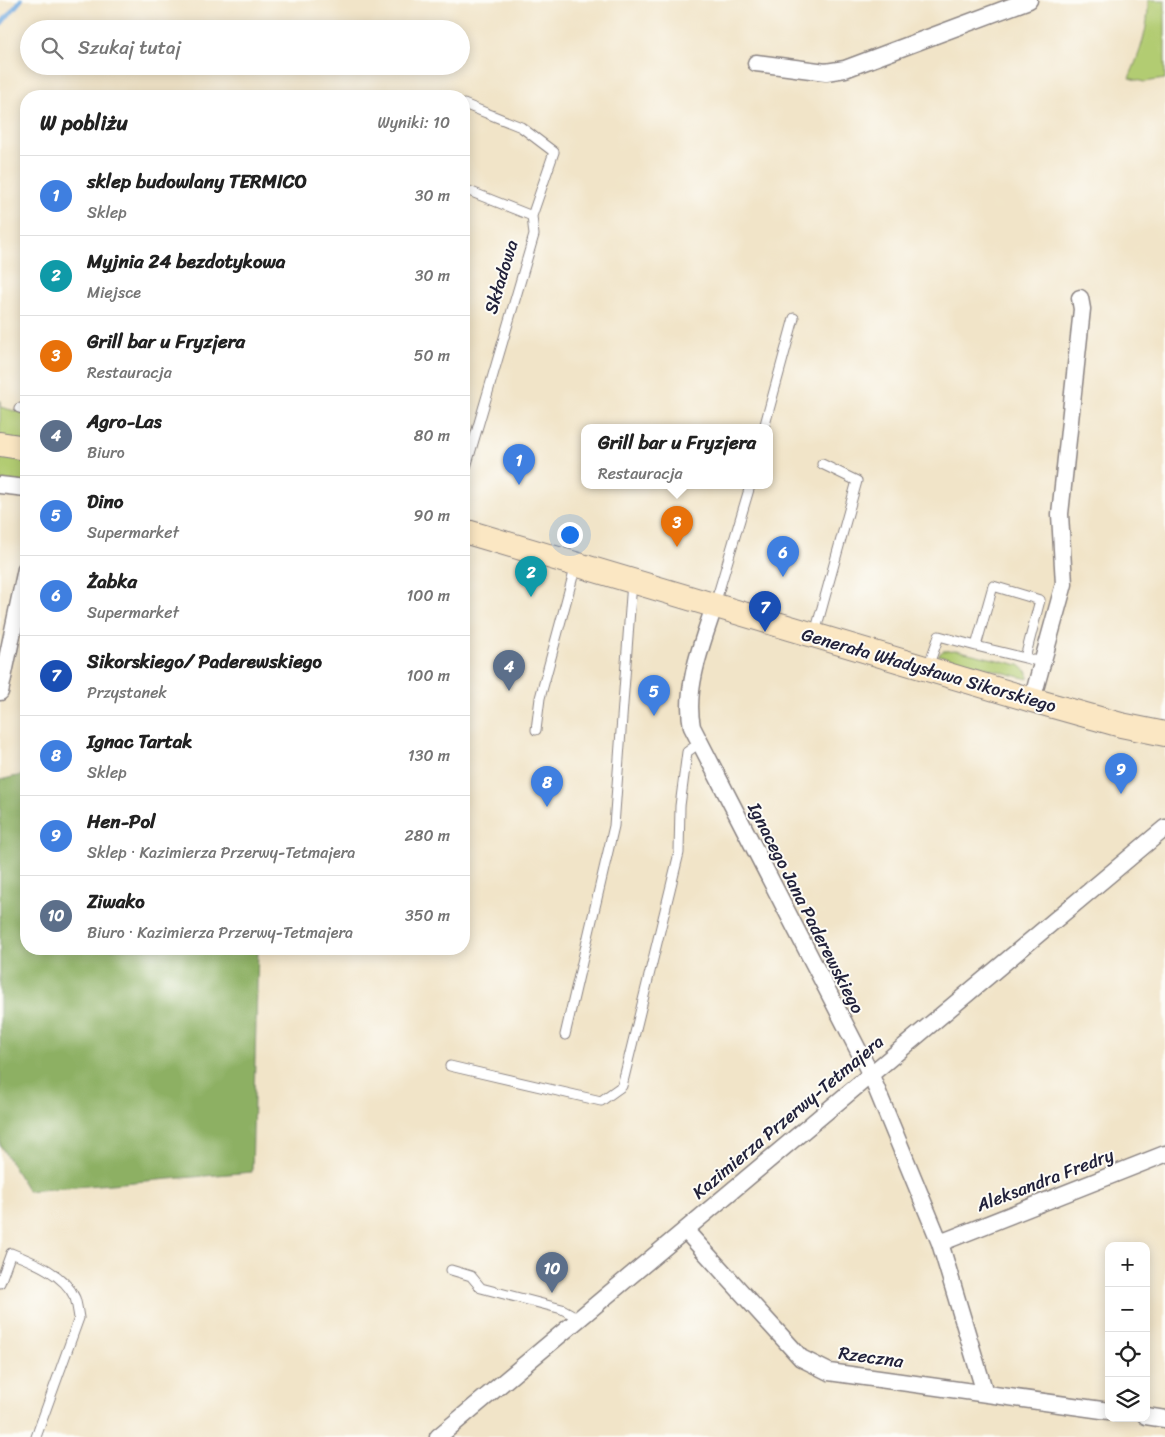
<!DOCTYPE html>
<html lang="pl">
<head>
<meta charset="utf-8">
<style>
	body { margin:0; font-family:Sriracha,sans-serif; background:#f2f2f2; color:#222 }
	.controls { position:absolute; right:15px; bottom:15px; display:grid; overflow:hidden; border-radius:10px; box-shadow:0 2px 12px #0003 }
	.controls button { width:45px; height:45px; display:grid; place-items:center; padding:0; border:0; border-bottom:1px solid #e0e0e0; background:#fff; color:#222; font:25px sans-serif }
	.you { position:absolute; left:569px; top:534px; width:18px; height:18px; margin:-12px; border:4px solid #fff; border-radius:50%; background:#1a73e8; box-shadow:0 0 0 8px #1a73e833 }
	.badge { display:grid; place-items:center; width:32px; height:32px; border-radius:50%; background:#ea580c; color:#fff; font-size:16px; font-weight:700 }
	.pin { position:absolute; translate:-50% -41px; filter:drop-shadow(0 1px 2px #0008) }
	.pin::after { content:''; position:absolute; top:26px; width:18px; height:15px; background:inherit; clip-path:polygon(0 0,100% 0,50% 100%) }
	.popup { position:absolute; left:581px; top:424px; width:192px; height:65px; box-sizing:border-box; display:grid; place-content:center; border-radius:10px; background:#fff; filter:drop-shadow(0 1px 4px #0005); font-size:16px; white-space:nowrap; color:#767676 }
	.popup b { font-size:19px; color:#222 }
	.popup::after { content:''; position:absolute; left:50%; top:100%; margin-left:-10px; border:10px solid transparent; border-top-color:#fff }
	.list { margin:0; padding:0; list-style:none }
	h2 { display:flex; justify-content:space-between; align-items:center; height:65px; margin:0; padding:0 20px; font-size:21px }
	h2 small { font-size:16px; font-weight:400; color:#767676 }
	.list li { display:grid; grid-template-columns:32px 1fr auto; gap:15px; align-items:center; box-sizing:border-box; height:80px; padding:0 20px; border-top:1px solid #e0e0e0 }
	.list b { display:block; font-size:19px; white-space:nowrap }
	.list p { margin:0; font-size:16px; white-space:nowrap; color:#767676 }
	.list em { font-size:16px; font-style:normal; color:#767676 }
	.icon { flex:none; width:28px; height:28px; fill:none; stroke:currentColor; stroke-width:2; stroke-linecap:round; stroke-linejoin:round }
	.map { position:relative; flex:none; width:1165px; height:1437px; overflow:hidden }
	.search { position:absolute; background:#fff; box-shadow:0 2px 12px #0003; left:20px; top:20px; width:450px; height:55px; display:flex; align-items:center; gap:12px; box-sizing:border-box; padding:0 18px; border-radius:28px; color:#767676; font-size:19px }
	.panel { position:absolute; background:#fff; box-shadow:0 2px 12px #0003; left:20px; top:90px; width:450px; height:865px; border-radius:20px }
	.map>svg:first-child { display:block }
	.green { fill:#b2cc72; stroke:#6a7756 }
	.forest { fill:#8db064; stroke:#586950 }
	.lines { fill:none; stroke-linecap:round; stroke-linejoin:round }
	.stream { stroke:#70a9df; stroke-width:4.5 }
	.lane-casing { stroke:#8a8382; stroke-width:11 }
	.street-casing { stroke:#8a8382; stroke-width:19 }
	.secondary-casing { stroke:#8a8382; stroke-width:26 }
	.lane { stroke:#fff; stroke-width:9 }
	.street { stroke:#fff; stroke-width:16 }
	.secondary { stroke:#fbe7c3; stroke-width:24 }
	.labels { text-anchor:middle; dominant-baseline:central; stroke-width:4; stroke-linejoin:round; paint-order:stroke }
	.street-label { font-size:18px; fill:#22223b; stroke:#fdfcf7 }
</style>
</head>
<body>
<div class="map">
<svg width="1165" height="1437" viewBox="0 0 1165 1437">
	<rect width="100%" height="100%" fill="#fdfcf7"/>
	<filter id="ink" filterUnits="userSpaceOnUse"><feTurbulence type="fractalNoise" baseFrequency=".02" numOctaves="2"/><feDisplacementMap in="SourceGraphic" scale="10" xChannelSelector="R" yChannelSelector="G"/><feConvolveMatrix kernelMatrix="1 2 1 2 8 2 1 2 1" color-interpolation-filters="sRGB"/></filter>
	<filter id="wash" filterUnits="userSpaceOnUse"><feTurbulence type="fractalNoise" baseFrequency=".0096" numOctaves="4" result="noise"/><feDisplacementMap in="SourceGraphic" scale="20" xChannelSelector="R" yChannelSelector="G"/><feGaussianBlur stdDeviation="1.12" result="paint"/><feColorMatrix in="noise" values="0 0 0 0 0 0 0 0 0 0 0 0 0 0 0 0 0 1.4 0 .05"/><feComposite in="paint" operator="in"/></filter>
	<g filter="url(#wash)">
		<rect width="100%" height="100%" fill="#f1e4c8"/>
		<!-- green -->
		<path class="green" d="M1148 0H1165V79L1144 82 1129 78C1140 53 1149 28 1148 0Z
			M0 400V407L26 414V442L0 438Z
			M0 452 26 456V485L0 482Z
			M956 650 1019 665 1028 672V679L938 655 943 651Z"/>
		<!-- forest -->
		<path class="forest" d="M26 774V949H258L252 1172 28 1191 0 1145V780Z"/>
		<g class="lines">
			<!-- stream -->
			<path class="stream" d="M0 25 21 0"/>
		</g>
	</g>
	<g filter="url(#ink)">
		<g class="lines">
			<!-- lane casing -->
			<g class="lane-casing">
				<path id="lane" d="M464 104 521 127 554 152 532 216 534 235 464 474
					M464 189 532 216
					M19 408 26 410
					M764 428 794 318
					M715 604 750 486
					M815 633 857 481 822 464
					M976 646 1025 658
					M928 667 939 636 976 646 993 586 1040 600 1025 658 1042 662
					M536 730 540 698 576 565
					M565 1035 614 826 632 582
					M450 1066 601 1101 622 1086 679 853 680 806 687 752 698 744
					M451 1270 471 1276 481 1288 562 1309 571 1314 576 1321
					M0 1283 11 1253C34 1262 64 1274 75 1298 77 1304 78 1312 79 1318L36 1437"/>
			</g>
			<!-- street casing -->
			<g class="street-casing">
				<path id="street" d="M756 63 826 72 845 69 1029 0
					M0 485 26 488
					M714 607C702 643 684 689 692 727L870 1073 940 1243 985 1393
					M0 692 26 569
					M1032 700 1064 584 1060 514 1082 309 1080 298
					M685 1230 801 1358 829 1372 1109 1411
					M940 1243 1165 1154
					M1146 1416 1165 1419
					M438 1437 1165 828"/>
			</g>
			<!-- secondary casing -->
			<g class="secondary-casing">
				<path id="secondary" d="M0 444 26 448
					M464 531 1032 700 1121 725 1165 734"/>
			</g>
			<!-- lane -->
			<use href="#lane" class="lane"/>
			<!-- street -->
			<use href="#street" class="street"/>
			<!-- secondary -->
			<use href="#secondary" class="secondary"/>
		</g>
	</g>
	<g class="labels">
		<!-- street labels -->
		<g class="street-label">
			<text transform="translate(501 277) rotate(-73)">Składowa</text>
			<text transform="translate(929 670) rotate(16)">Generała Władysława Sikorskiego</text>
			<text transform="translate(806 908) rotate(63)">Ignacego Jana Paderewskiego</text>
			<text transform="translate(788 1117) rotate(-40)">Kazimierza Przerwy-Tetmajera</text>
			<text transform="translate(1045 1180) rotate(-21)">Aleksandra Fredry</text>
			<text transform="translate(871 1357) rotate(8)">Rzeczna</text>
		</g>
	</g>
</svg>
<div class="controls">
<button>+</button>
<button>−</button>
<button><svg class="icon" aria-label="locate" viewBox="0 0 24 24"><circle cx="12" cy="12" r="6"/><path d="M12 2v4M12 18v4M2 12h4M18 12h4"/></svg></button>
<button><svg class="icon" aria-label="layers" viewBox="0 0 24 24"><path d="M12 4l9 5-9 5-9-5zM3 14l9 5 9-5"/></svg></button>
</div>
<div class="you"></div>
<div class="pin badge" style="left:519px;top:485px;background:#3f7fe0">1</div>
<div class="pin badge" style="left:531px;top:597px;background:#0f9aa8">2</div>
<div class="pin badge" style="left:677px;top:547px;background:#e8710a">3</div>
<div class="popup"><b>Grill bar u Fryzjera</b>Restauracja</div>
<div class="pin badge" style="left:509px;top:691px;background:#5c6f8a">4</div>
<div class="pin badge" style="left:654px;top:716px;background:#3f7fe0">5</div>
<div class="pin badge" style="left:783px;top:577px;background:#3f7fe0">6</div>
<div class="pin badge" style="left:765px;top:632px;background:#1a4fb4">7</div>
<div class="pin badge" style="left:547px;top:807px;background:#3f7fe0">8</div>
<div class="pin badge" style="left:1121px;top:794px;background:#3f7fe0">9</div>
<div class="pin badge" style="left:552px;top:1293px;background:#5c6f8a">10</div>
<div class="search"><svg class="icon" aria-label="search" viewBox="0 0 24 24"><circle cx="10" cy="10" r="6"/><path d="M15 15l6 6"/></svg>Szukaj tutaj</div>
<section class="panel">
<h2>W pobliżu<small>Wyniki: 10</small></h2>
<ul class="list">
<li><span class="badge" style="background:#3f7fe0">1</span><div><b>sklep budowlany TERMICO</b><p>Sklep</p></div><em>30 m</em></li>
<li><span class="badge" style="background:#0f9aa8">2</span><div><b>Myjnia 24 bezdotykowa</b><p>Miejsce</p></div><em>30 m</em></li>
<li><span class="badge" style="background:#e8710a">3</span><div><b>Grill bar u Fryzjera</b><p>Restauracja</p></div><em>50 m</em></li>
<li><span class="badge" style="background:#5c6f8a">4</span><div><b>Agro-Las</b><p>Biuro</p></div><em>80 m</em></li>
<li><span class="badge" style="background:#3f7fe0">5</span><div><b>Dino</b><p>Supermarket</p></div><em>90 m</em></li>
<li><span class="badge" style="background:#3f7fe0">6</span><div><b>Żabka</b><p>Supermarket</p></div><em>100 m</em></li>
<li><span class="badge" style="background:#1a4fb4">7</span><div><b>Sikorskiego/ Paderewskiego</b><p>Przystanek</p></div><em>100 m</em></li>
<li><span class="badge" style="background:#3f7fe0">8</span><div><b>Ignac Tartak</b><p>Sklep</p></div><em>130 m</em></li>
<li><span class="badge" style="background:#3f7fe0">9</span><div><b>Hen-Pol</b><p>Sklep · Kazimierza Przerwy-Tetmajera</p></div><em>280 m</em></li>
<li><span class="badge" style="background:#5c6f8a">10</span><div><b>Ziwako</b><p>Biuro · Kazimierza Przerwy-Tetmajera</p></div><em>350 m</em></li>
</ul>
</section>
</div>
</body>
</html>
